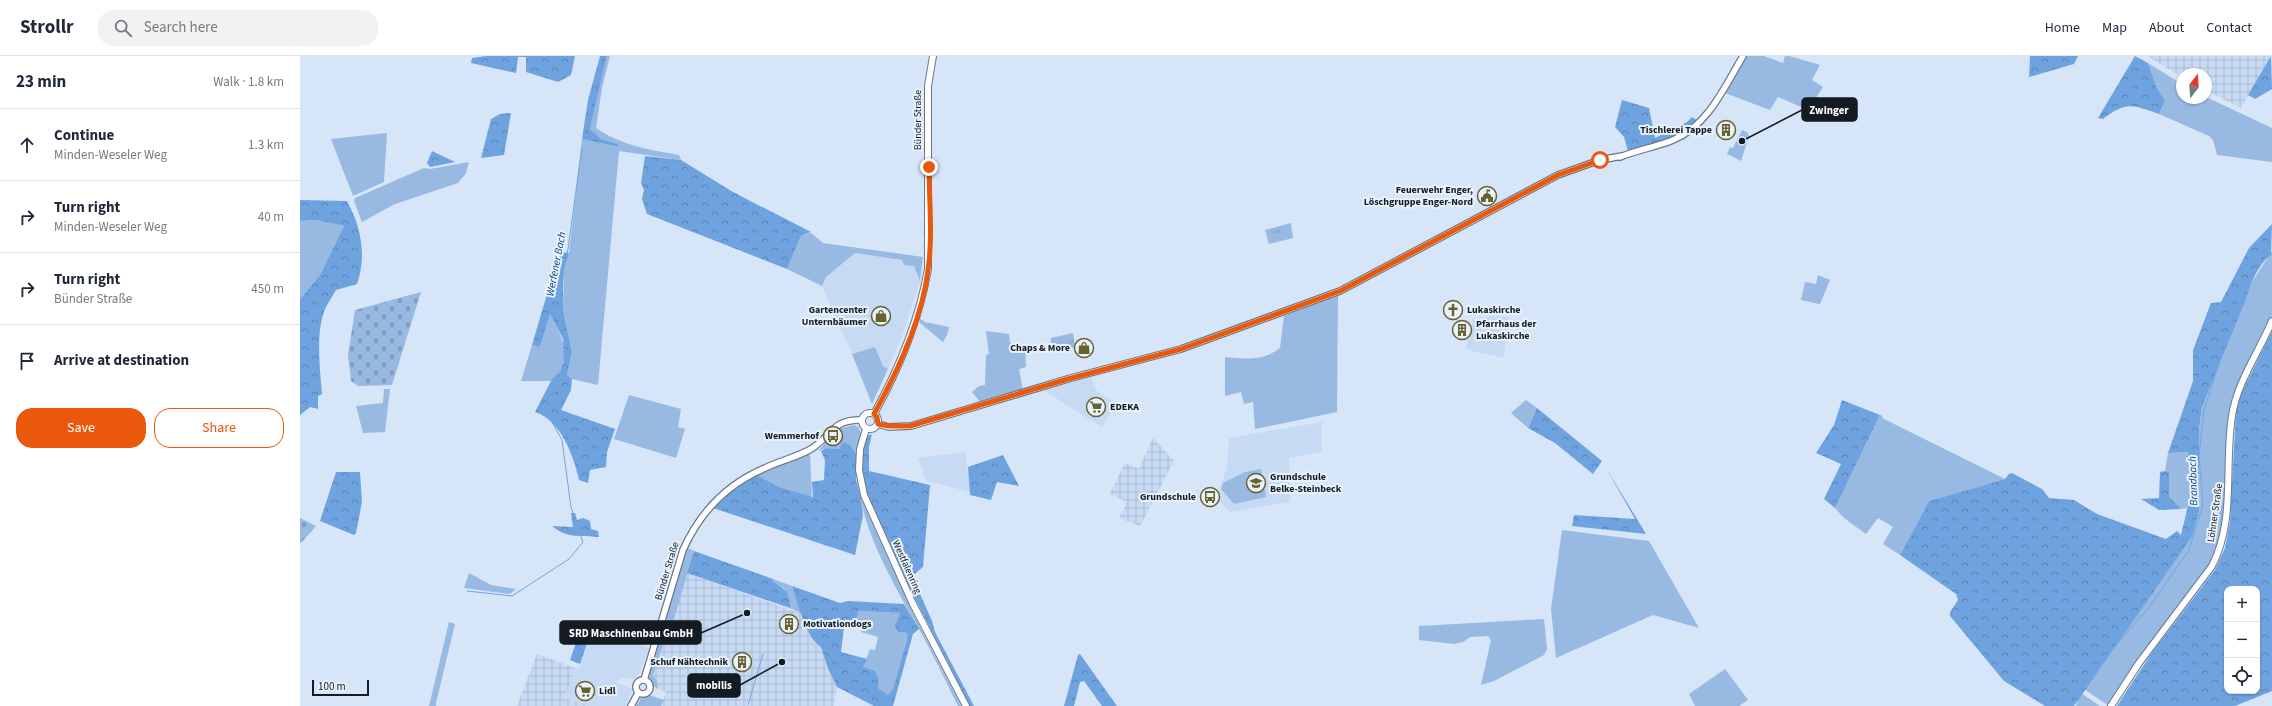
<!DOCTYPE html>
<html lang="en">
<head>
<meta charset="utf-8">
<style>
	body { margin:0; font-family:"Source Sans 3",sans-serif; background:#f2f2f3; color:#1f2937 }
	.controls { position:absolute; right:12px; bottom:12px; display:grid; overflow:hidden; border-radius:8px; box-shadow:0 1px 3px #0004 }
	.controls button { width:36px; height:36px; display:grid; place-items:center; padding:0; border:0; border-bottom:1px solid #e0e1e3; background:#fff; color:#1f2937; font:20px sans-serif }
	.compass { position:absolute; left:1876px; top:12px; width:36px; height:36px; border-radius:50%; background:#fff; box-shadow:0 1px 3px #0004; rotate:17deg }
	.scale { position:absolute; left:12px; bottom:10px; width:57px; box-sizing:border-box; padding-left:4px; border:2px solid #151b22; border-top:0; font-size:11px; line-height:14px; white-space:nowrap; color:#151b22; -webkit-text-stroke:3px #e8f2fd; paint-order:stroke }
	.stop { position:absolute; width:12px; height:12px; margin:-9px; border:3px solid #ea580c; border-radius:50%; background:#fff }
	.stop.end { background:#ea580c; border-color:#fff; box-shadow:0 1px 4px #0008 }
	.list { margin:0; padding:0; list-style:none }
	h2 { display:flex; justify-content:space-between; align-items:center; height:52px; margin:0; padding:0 16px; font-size:17px }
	h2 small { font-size:13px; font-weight:400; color:#747a83 }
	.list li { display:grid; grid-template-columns:26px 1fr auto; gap:12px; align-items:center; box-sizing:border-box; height:72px; padding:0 16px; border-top:1px solid #e0e1e3 }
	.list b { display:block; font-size:15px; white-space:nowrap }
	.list p { margin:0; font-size:13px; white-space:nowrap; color:#747a83 }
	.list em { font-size:13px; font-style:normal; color:#747a83 }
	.actions { display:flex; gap:8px; padding:12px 16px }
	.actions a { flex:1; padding:9px 0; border:1px solid #ea580c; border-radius:16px; text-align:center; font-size:14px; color:#ea580c }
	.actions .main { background:#ea580c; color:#fff }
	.icon { flex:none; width:22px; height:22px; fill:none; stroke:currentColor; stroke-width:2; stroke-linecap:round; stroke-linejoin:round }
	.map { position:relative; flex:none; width:1972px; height:650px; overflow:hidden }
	header { display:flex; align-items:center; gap:24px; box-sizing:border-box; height:56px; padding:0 20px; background:#fff; border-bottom:1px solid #e0e1e3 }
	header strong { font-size:19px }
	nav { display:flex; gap:22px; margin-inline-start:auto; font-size:14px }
	.search { width:280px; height:36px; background:#f2f2f3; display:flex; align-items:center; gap:10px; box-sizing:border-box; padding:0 14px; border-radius:16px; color:#747a83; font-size:15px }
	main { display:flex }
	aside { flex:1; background:#fff }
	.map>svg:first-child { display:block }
	.built { fill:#c6daf3 }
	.industrial { fill:url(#industrial-grid) }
	.green { fill:#97b9e2 }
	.forest { fill:url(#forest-crowns); fill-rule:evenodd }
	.cemetery { fill:url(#cemetery-stones) }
	.park { fill:url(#park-tufts) }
	.water { fill:url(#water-ripples) }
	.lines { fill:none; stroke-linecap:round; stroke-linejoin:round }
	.stream { stroke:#71a5e2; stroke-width:1 }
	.tertiary-casing { stroke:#6b7889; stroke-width:8 }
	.secondary-casing { stroke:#6b7889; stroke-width:8 }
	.tertiary { stroke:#fff; stroke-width:5.5 }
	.secondary { stroke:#fff; stroke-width:6 }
	.route { stroke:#ea580c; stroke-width:5 }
	.labels { text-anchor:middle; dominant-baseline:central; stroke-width:4; stroke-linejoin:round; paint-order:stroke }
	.street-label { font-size:10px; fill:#151b22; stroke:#e8f2fd }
	.poi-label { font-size:10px; font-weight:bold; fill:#151b22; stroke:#e8f2fd; text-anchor:end }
	.water-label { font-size:11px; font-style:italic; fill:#0c437b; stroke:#e8f2fd }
	.leader { fill:none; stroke:#151b22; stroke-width:1.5 }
	.callout-dot { fill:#151b22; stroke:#e8f2fd; stroke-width:1.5 }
	.callout { fill:#151b22; stroke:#151b22; stroke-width:1.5 }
	.callout-label { font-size:11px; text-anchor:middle; font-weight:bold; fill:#fff }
</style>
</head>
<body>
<header>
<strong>Strollr</strong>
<div class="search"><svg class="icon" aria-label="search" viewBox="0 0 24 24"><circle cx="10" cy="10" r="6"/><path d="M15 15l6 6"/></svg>Search here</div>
<nav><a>Home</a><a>Map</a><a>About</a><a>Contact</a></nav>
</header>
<main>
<aside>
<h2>23 min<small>Walk · 1.8 km</small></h2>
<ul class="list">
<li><svg class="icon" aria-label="ahead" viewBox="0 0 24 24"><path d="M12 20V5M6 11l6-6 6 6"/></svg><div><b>Continue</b><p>Minden-Weseler Weg</p></div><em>1.3 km</em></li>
<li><svg class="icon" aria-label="right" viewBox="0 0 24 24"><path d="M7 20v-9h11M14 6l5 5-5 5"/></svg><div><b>Turn right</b><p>Minden-Weseler Weg</p></div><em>40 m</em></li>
<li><svg class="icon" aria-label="right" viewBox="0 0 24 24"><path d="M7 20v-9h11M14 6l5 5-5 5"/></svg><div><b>Turn right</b><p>Bünder Straße</p></div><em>450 m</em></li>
<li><svg class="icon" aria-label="arrive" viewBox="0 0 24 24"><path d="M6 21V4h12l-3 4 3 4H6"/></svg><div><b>Arrive at destination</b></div></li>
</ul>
<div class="actions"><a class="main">Save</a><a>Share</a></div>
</aside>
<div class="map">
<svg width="1972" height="650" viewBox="0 0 1972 650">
	<defs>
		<pattern id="industrial-grid" width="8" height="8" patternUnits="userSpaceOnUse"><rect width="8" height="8" fill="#c6daf3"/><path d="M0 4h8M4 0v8" fill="none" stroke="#a9bad0"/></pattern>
		<pattern id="forest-crowns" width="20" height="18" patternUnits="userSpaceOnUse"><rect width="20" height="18" fill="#6fa3e0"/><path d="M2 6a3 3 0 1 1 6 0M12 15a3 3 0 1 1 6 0" fill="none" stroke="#5a84b5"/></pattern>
		<pattern id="cemetery-stones" width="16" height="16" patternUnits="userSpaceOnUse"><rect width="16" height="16" fill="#97b9e2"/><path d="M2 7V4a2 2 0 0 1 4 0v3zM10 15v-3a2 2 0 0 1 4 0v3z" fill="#819ec2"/></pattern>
		<pattern id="park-tufts" width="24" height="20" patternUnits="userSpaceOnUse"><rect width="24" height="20" fill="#97b9e2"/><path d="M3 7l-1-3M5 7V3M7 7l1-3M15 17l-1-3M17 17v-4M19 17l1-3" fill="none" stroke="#819ec2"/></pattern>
		<pattern id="water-ripples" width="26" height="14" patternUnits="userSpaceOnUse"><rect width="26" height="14" fill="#71a5e2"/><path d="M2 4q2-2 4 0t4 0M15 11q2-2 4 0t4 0" fill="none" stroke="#5c86b7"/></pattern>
	</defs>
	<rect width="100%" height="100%" fill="#d6e5f8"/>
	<!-- built -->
	<path class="built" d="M555 197 603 204 614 210 620 225 602 280 588 313 583 310 575 291 552 298 522 230 526 221Z
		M1198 260 1208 261 1204 302 1172 295 1166 292 1168 281 1171 279 1172 263Z
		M790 318 796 334 816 348 802 371 745 335 743 329Z
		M1022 366V396L989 402 990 446 930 456 916 442 927 412 929 382Z
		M665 396 671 436 626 425 618 402Z
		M292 573 349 592 338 620 334 623 323 622 315 626 332 633 326 650H287L265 642 275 612 279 613Z"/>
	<!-- industrial -->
	<path class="industrial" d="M1847 0H1971L1941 52 1906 34V18H1882V21Z
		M853 382 875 406 870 412 840 470 819 462 827 446 810 438 825 407 839 413Z
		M387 517 502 558 515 588 521 590 527 613 537 630 534 650H361L366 636 358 633 357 625 353 621 364 586H367Z
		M237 598 275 612 265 642 287 650H217Z"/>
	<!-- green -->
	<path class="green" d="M307 0H310L302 32 296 72C321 89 349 94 379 99L381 104 319 95 298 329 272 323 267 319 272 296 263 255 264 215 269 197 282 83 318 91V88L301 83 290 73Z
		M1447 0H1464L1483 7 1485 0H1489L1520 9 1512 24 1523 31 1508 54 1478 41 1470 54 1425 37Z
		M1848 7 1882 28V42L1906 41 1972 72V106L1917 99 1913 84 1909 80 1859 58 1865 45 1857 32Z
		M1442 74 1447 76 1449 80 1441 105 1427 98 1430 91 1433 92Z
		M87 77 84 126 53 140 31 83Z
		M169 106 166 117 158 127 95 148 62 166 54 145 55 142 124 112 130 113Z
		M17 164 44 170 20 219 0 243V165Z
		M511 177 523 187 623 201 620 225 614 210 604 209 602 204 555 197 526 221 522 230 487 213 501 180Z
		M1972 195V259L1936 335 1925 451 1920 484 1909 511 1809 650 1784 633 1893 479 1899 456V373L1902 351 1946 244 1949 231Z
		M1518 219 1530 224 1520 248 1501 244 1505 226 1516 228Z
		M1038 238 1037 356 955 373 953 346 944 348 941 336 925 340V301C944 303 964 305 980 292L984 260Z
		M250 258C258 274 273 298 260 316 258 319 254 321 252 325H221L232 289 240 291Z
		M619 262 625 266 649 271 647 279 643 286 620 267Z
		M686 275 709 278 710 287 725 289 726 311 719 313 723 335 681 347 672 336 679 330 685 329 686 299 689 298Z
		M575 291 583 310 588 313 572 348 552 298Z
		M84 333H90L85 376 63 377 56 350 83 347Z
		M329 339 381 353 378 371 385 373 376 402 314 383Z
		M1226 344 1237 352 1228 372 1211 357Z
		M1580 359 1583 360 1582 362 1705 423 1629 445 1600 499 1583 488 1593 471 1578 462 1566 478 1544 462 1535 452Z
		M554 369 558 371 561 377 556 398 550 389 539 393 526 392 518 395 539 373Z
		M1888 396 1890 441 1887 452 1881 453 1869 440V418L1865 415 1868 397Z
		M510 397 512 441 479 431 457 419Z
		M961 413 966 441 934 448 921 433 923 427 945 416Z
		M561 442 611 553 661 650H658C645 624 633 598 619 573 599 538 566 481 561 442Z
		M1262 474 1349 485 1399 572 1353 559 1256 602 1251 553Z
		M387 492 394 495 367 587 364 586 353 620 357 625 358 633C352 630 349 623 349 616L383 499Z
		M169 517 191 529 216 533 210 538 164 532Z
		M473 523 492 530 502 558 490 552 484 532 474 526Z
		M557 555 600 557 597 565 608 578 593 633 588 639 578 632V622L563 611 570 593 575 594 578 581 561 576 562 568 556 566Z
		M1244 563 1247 593 1244 599 1194 625 1181 629 1191 584 1188 580 1170 581 1163 586 1154 588 1119 584V570Z
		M149 566 155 568 136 647V650H129Z
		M1425 613 1448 644 1439 650H1395L1389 638Z
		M1781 637 1800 650H1776Z
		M349 639 364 644 361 650H336L341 642Z"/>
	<!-- forest -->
	<path class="forest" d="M186 0H275L271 19 258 26 226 16V1H218L216 17 171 7 172 2Z
		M300 0H307L290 73 301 83 318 88V91L282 83 288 44Z
		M1730 0H1778L1774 8 1729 21Z
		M1835 0 1848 7 1857 32 1865 45 1859 58C1832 49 1827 45 1803 63L1798 62Z
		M1971 0 1972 33 1955 43 1948 39Z
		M1322 44 1349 52 1355 82 1387 66 1392 61 1398 65 1371 83 1328 95 1324 81 1315 71Z
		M211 57 204 99 181 102 191 63 200 58Z
		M132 95 155 106 130 111 127 107Z
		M345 100 381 104 433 136 511 176 501 180 487 213 347 158 342 143 344 134 341 127Z
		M0 144 47 145C61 171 67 199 57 228L36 234C33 240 29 245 26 251 15 274 20 313 22 338L18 340V353L10 351 0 359V243L20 219 44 170 17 164 0 165Z
		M1972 168 1971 198C1958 210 1950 227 1946 244L1902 351 1899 373V456L1893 479 1774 650H1745L1704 625 1650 560V556L1658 544 1656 538 1600 499 1629 445 1705 423 1709 418 1712 417 1742 433 1749 442 1774 444 1797 458 1866 483 1877 475 1881 479 1890 441 1888 396 1868 397 1893 325V294L1911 247 1921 246 1949 192Z
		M262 196 269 197 264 215 263 230V255L272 296 267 319 272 323 271 334 261 354 315 373 307 396 306 411 290 414 288 427 279 424C274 401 261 364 235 356L252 323 260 316 264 306 263 283 250 258 240 291 232 289 255 211Z
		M1972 275V635L1935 650H1817L1851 598 1915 514 1925 492 1930 466 1936 354 1941 338ZM1927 533H1957V635H1927Z
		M1542 344 1580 359 1535 452 1524 443 1541 408 1516 397 1534 369Z
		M1237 352 1302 405 1293 418 1255 387 1228 372Z
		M572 378 569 391V415L630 429 623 511 612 520 632 565 635 576 674 650H670L605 523 568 441C561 419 560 402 567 380Z
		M543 386 550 389 556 398V424L561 442 563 459 555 499 413 452 431 435 457 419 479 431 513 441 512 426 524 424 525 404 521 395 526 392 539 393Z
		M703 399 719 430 697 426 691 444 670 439 668 411Z
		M1305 410 1346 478 1272 470 1274 459 1335 463Z
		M1865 415 1869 417V440L1881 453 1859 454 1841 443 1859 442 1860 416Z
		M36 416H60L62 446 56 477 54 479 20 465Z
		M271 457H275L277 464 283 462 290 465 291 473 298 475 299 481C281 479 267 483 252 470L273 471Z
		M394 495 473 523 474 526C485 532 491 539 490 552L387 517Z
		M492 530 540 547 548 545 604 548 619 573 613 578 593 650H574L537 631 528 613 521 591C507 584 497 545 492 530ZM558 555 600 557 595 570 598 576H605L608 579 593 633 588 639 578 632V622L575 615 563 611 567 603 541 596 545 563 556 566Z
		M282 569 292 573 280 608 270 604Z
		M780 598 817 650H802L784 625 780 626 774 650H764L778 599Z"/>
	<!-- cemetery -->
	<path class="cemetery" d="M121 236 92 329 58 330 51 325 48 299 55 254Z
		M0 462 16 470 1 487 0 486Z"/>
	<!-- park -->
	<path class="park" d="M991 167 993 182 969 188 965 174Z
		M773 277 775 291 752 297 751 282Z"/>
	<!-- water -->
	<path class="water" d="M550 601 561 603 557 616 549 619 548 614Z"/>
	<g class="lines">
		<!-- stream -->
		<path class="stream" d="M284 79 302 0
			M259 325 268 305 269 287 261 271 256 247 268 193 282 91
			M257 328 248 350 252 366 262 384 271 451 280 477
			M167 535 212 540 269 503 283 486 280 478
			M448 649 463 598
			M1771 650 1808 598 1850 550 1889 494 1903 449 1899 399 1904 354 1937 252 1947 229 1963 204 1972 198"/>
		<!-- tertiary casing -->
		<g class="tertiary-casing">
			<path id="tertiary" d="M1320 101C1337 94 1356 91 1373 84 1408 70 1425 30 1443 0
				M578 368 589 371 611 370 771 322 881 293 1040 235 1258 119 1300 104 1322 100
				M336 631a7 7 0 1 1 14 0a7 7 0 1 1-14 0Z
				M344 624 383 494C400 456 427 428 465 412 480 405 497 401 511 393 532 380 532 363 562 364
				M331 650 338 637"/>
		</g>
		<!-- secondary casing -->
		<g class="secondary-casing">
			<path id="secondary" d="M562 365a8 8 0 1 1 16 0a8 8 0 1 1-16 0Z
				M574 358C599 313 619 264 628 213V30L633 0
				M566 373 560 393 559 414 564 439 612 546 666 650
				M1811 650 1839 607 1912 510C1936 463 1924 411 1932 360 1937 326 1959 296 1972 265"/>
		</g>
		<!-- tertiary -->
		<use href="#tertiary" class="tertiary"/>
		<!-- secondary -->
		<use href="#secondary" class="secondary"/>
	</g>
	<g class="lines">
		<!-- route -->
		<path class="route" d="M629 111C629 144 633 180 628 214 622 264 598 315 574 358L577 361 578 368 589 370H610L768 323 881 293 1040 235 1258 119 1300 104"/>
	</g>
	<!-- icons -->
	<defs>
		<g id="building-ring" transform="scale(1)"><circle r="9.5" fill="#e8f2fd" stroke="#67622e" stroke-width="1.5"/><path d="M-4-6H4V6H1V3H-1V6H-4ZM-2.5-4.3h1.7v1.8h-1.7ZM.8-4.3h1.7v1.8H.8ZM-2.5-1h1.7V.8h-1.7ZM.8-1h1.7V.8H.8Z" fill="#67622e"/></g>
		<g id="civic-ring" transform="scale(1)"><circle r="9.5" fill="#e8f2fd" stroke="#67622e" stroke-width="1.5"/><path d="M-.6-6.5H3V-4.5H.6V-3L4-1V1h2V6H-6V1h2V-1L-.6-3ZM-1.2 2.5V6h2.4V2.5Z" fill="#67622e"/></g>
		<g id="church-ring" transform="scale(1)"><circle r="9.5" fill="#e8f2fd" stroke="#67622e" stroke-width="1.5"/><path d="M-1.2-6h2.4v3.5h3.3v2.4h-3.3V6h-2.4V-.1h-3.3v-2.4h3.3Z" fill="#67622e"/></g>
		<g id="shop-ring" transform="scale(1)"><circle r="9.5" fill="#e8f2fd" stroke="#67622e" stroke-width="1.5"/><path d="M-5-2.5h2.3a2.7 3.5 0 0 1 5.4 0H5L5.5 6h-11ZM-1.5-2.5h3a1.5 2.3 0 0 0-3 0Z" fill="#67622e"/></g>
		<g id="supermarket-ring" transform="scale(1)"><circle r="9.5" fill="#e8f2fd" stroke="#67622e" stroke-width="1.5"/><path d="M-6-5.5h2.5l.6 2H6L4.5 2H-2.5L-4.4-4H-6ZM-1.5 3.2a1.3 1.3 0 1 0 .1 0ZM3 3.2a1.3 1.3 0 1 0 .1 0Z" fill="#67622e"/></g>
		<g id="bus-ring" transform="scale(1)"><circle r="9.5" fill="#e8f2fd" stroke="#67622e" stroke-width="1.5"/><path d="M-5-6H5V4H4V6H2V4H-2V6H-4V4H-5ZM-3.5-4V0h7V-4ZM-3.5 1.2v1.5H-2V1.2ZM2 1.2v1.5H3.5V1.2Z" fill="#67622e"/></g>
		<g id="school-ring" transform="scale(1)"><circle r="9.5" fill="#e8f2fd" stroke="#67622e" stroke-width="1.5"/><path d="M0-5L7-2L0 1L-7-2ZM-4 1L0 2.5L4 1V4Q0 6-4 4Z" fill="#67622e"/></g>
	</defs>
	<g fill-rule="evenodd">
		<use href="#building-ring" x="1426" y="74"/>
		<use href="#civic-ring" x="1187" y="140"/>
		<use href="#church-ring" x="1153" y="254"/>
		<use href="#shop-ring" x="581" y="260"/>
		<use href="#building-ring" x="1162" y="274"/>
		<use href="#shop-ring" x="784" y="292"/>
		<use href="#supermarket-ring" x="796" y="351"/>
		<use href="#bus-ring" x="533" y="380"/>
		<use href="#school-ring" x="956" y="427"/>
		<use href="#bus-ring" x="910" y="441"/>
		<use href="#building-ring" x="489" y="568"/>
		<use href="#building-ring" x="442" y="606"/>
		<use href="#supermarket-ring" x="285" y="635"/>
	</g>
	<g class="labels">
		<!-- street labels -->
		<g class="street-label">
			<text transform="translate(618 64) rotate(-90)">Bünder Straße</text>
			<text transform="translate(1915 457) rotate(-82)">Löhner Straße</text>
			<text transform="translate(607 511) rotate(66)">Westfalenring</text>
			<text transform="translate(367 515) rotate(-73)">Bünder Straße</text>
		</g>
		<!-- poi labels -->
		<g class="poi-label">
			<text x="1412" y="74">Tischlerei Tappe</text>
			<text x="1173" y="134">Feuerwehr Enger,<tspan x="1173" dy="12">Löschgruppe Enger-Nord</tspan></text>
			<text x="567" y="254">Gartencenter<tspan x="567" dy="12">Unternbäumer</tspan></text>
			<text x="1167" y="254" text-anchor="start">Lukaskirche</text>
			<text x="1176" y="268" text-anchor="start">Pfarrhaus der<tspan x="1176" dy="12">Lukaskirche</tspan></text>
			<text x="770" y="292">Chaps &amp; More</text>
			<text x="810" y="351" text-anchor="start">EDEKA</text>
			<text x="519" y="380">Wemmerhof</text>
			<text x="970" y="421" text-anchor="start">Grundschule<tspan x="970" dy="12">Belke-Steinbeck</tspan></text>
			<text x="896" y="441">Grundschule</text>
			<text x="503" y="568" text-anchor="start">Motivationdogs</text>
			<text x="428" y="606">Schuf Nähtechnik</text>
			<text x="299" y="635" text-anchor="start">Lidl</text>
		</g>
		<!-- water labels -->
		<g class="water-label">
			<text transform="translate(256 208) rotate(-79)">Werfener Bach</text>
			<text transform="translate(1893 425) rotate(-92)">Brandbach</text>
		</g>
	</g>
	<!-- callouts -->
	<path class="leader" d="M1442 85L1502 54M447 557L401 577M482 606L440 629"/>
	<g class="callout-dot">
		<circle cx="1442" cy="85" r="4"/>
		<circle cx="447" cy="557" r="4"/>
		<circle cx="482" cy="606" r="4"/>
	</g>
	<g class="callout">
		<rect x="1502" y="42" width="55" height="23" rx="4"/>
		<rect x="260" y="565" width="141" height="23" rx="4"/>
		<rect x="388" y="618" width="52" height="23" rx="4"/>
	</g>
	<g class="callout-label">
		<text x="1529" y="58">Zwinger</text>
		<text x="331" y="581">SRD Maschinenbau GmbH</text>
		<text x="414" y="633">mobilis</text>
	</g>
</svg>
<div class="controls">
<button>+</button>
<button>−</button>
<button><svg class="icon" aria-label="locate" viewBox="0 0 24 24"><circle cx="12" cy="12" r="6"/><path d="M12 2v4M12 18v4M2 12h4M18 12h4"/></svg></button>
</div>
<svg class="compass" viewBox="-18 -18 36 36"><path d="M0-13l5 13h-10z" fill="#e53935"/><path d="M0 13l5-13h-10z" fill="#747a83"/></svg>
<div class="scale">100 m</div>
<div class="stop" style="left:1300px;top:104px"></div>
<div class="stop end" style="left:629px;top:111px"></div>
</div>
</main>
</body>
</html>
